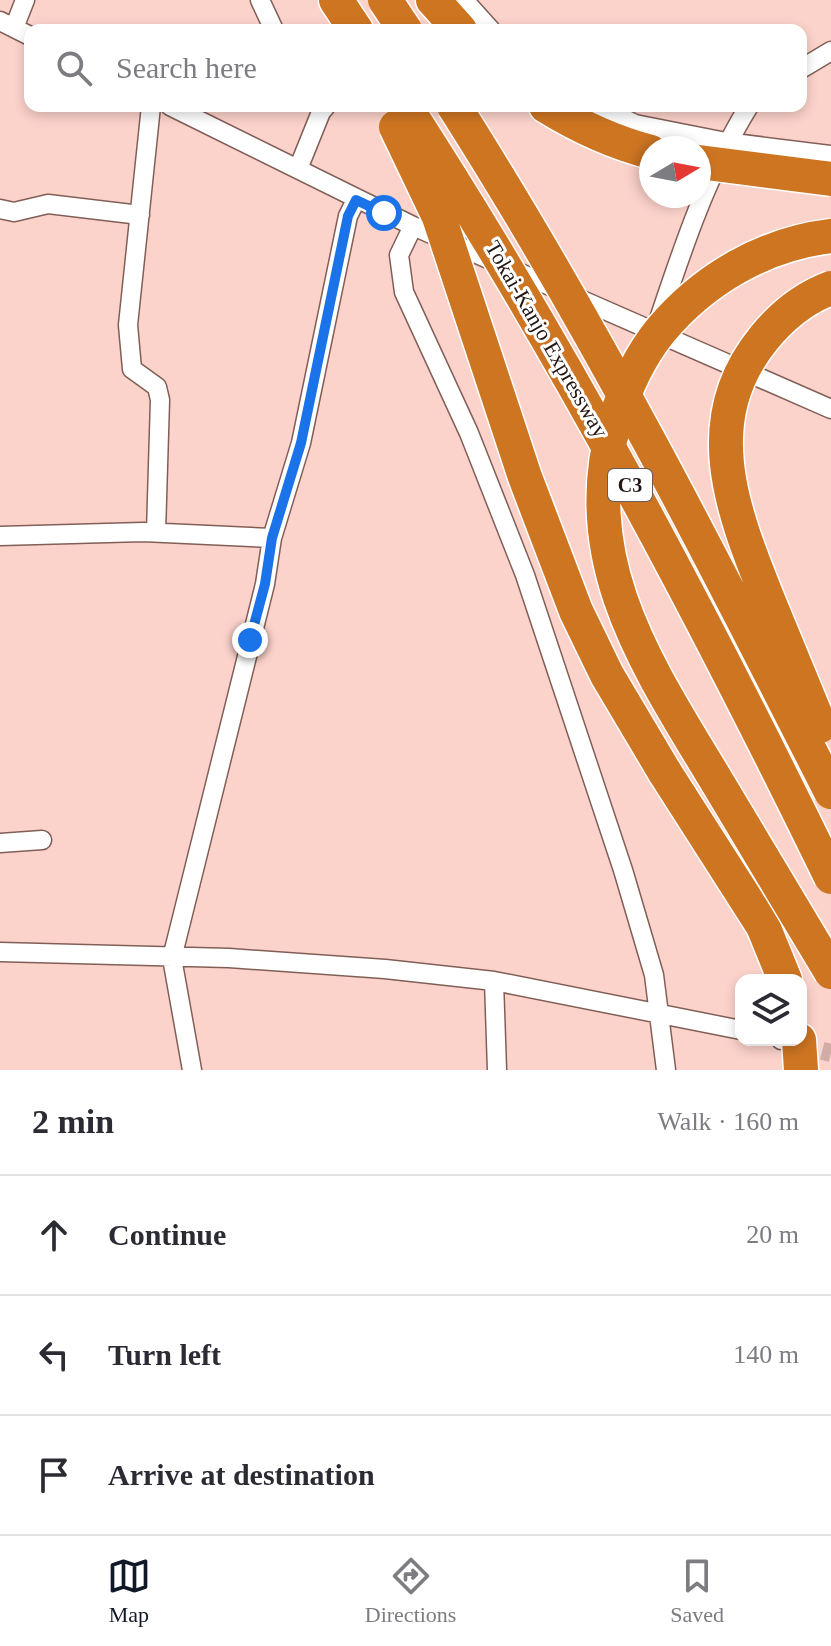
<!DOCTYPE html>
<html lang="en">
<head>
<meta charset="utf-8">
<style>
	body { margin:0; font-family:Georgia,serif; background:#f2f2f3; color:#2b2b33 }
	.controls { position:absolute; right:24px; bottom:24px; display:grid; overflow:hidden; border-radius:16px; box-shadow:0 4px 12px #0003 }
	.controls button { width:72px; height:72px; display:grid; place-items:center; padding:0; border:0; border-bottom:2px solid #e1e1e2; background:#fff; color:#2b2b33; font:40px sans-serif }
	.compass { position:absolute; left:639px; top:136px; width:72px; height:72px; border-radius:50%; background:#fff; box-shadow:0 4px 12px #0003; rotate:80deg }
	.stop { position:absolute; width:24px; height:24px; margin:-18px; border:6px solid #1a73e8; border-radius:50%; background:#fff }
	.stop.end { background:#1a73e8; border-color:#fff; box-shadow:0 2px 8px #0008 }
	.list { margin:0; padding:0; list-style:none }
	h2 { display:flex; justify-content:space-between; align-items:center; height:104px; margin:0; padding:0 32px; font-size:34px }
	h2 small { font-size:26px; font-weight:400; color:#7c7c81 }
	.list li { display:grid; grid-template-columns:52px 1fr auto; gap:24px; align-items:center; box-sizing:border-box; height:120px; padding:0 32px; border-top:2px solid #e1e1e2 }
	.list b { display:block; font-size:30px; white-space:nowrap }
	.list em { font-size:26px; font-style:normal; color:#7c7c81 }
	.icon { flex:none; width:44px; height:44px; fill:none; stroke:currentColor; stroke-width:2; stroke-linecap:round; stroke-linejoin:round }
	.map { position:relative; flex:none; width:831px; height:1070px; overflow:hidden }
	.search { position:absolute; background:#fff; box-shadow:0 4px 12px #0003; left:24px; right:24px; top:24px; height:88px; display:flex; align-items:center; gap:20px; box-sizing:border-box; padding:0 28px; border-radius:16px; color:#7c7c81; font-size:30px }
	.sheet { height:464px; background:#fff }
	nav { display:flex; justify-content:space-around; align-items:center; box-sizing:border-box; height:112px; border-top:2px solid #e1e1e2; background:#fff; font-size:22px; color:#7c7c81 }
	nav a { display:grid; justify-items:center; gap:4px }
	nav .on { color:#111827 }
	.map>svg:first-child { display:block }
	.lines { fill:none; stroke-linecap:round; stroke-linejoin:round }
	.minor-tunnel { stroke:#d1ada6; stroke-width:18; stroke-dasharray:18 9; stroke-linecap:butt }
	.minor-casing { stroke:#815f57; stroke-width:21 }
	.motorway-casing { stroke:#fff; stroke-width:37 }
	.minor { stroke:#fff; stroke-width:18 }
	.motorway { stroke:#ce7522; stroke-width:34 }
	.motorway-bridge-casing { stroke:#fff; stroke-width:37; stroke-linecap:butt }
	.motorway-bridge { stroke:#ce7522; stroke-width:34 }
	.route { stroke:#1a73e8; stroke-width:10 }
	.labels { text-anchor:middle; dominant-baseline:central; stroke-width:6; stroke-linejoin:round; paint-order:stroke }
	.shield { fill:#fff; stroke:#655c5a; stroke-width:2 }
	.shield-label { font-size:20px; font-weight:bold; fill:#231613 }
	.street-label { font-size:22px; fill:#231613; stroke:#fff }
</style>
</head>
<body>
<div class="map">
<svg width="831" height="1070" viewBox="0 0 831 1070">
	<rect width="100%" height="100%" fill="#fcd3cb"/>
	<g class="lines">
		<!-- minor-tunnel -->
		<path class="minor-tunnel" d="M796 1044 831 1053"/>
		<!-- minor casing -->
		<g class="minor-casing">
			<path id="minor" d="M260 0 274 30
				M464 0 491 30
				M0 21 30 36
				M14 28 25 0
				M801 69 831 51
				M151 106 128 325 132 369 157 387 160 400 156 532
				M170 106 413 226 831 409
				M597 106 635 124 726 142 831 155
				M298 169 321 112 326 106
				M0 209 14 212 48 204 140 215
				M413 226 399 255 404 292 469 433 525 575 623 870 654 975 666 1070
				M658 322C683 247 707 174 749 106
				M0 536 143 532 272 538
				M0 843 42 840
				M0 952 229 958 385 969 494 981 741 1030
				M494 981 497 1070
				M781 1040H782
				M192 1070 172 958 265 584 272 538 301 443 348 216 356 200"/>
		</g>
		<!-- motorway casing -->
		<g class="motorway-casing">
			<path id="motorway" d="M336 0 356 30
				M433 0 460 30
				M546 106C580 127 612 142 651 152
				M664 771 763 926 785 980
				M799 1040 801 1070"/>
		</g>
		<!-- minor -->
		<use href="#minor" class="minor"/>
		<!-- motorway -->
		<use href="#motorway" class="motorway"/>
		<!-- motorway-bridge casing -->
		<g class="motorway-bridge-casing">
			<path id="motorway-bridge" d="M385 0 405 30
				M405 106C565 353 702 613 831 877
				M454 106C594 326 713 559 831 792
				M396 127 439 217 525 477 576 611 607 675 664 771
				M699 162 831 179
				M831 236C764 244 704 279 661 330 639 357 625 388 615 421 574 560 648 667 716 780 754 844 793 908 831 972
				M820 726C803 685 786 643 769 602 734 514 695 422 764 338 782 316 804 298 831 288"/>
		</g>
		<!-- motorway-bridge -->
		<use href="#motorway-bridge" class="motorway-bridge"/>
	</g>
	<g class="lines">
		<!-- route -->
		<path class="route" d="M250 640 265 584 272 538 301 443 348 216 356 200 384 213"/>
	</g>
	<g class="labels">
		<!-- shield labels -->
		<rect class="shield" x="608" y="469" width="44" height="32" rx="6"/>
		<g class="shield-label">
			<text x="630" y="485">C3</text>
		</g>
		<!-- street labels -->
		<g class="street-label">
			<text transform="translate(547 339) rotate(60)">Tokai-Kanjo Expressway</text>
		</g>
	</g>
</svg>
<div class="controls">
<button><svg class="icon" aria-label="layers" viewBox="0 0 24 24"><path d="M12 4l9 5-9 5-9-5zM3 14l9 5 9-5"/></svg></button>
</div>
<svg class="compass" viewBox="-18 -18 36 36"><path d="M0-13l5 13h-10z" fill="#e53935"/><path d="M0 13l5-13h-10z" fill="#7c7c81"/></svg>
<div class="stop" style="left:384px;top:213px"></div>
<div class="stop end" style="left:250px;top:640px"></div>
<div class="search"><svg class="icon" aria-label="search" viewBox="0 0 24 24"><circle cx="10" cy="10" r="6"/><path d="M15 15l6 6"/></svg>Search here</div>
</div>
<section class="sheet">
<h2>2 min<small>Walk · 160 m</small></h2>
<ul class="list">
<li><svg class="icon" aria-label="ahead" viewBox="0 0 24 24"><path d="M12 20V5M6 11l6-6 6 6"/></svg><div><b>Continue</b></div><em>20 m</em></li>
<li><svg class="icon" aria-label="left" viewBox="0 0 24 24"><path d="M17 20v-9H6M10 6l-5 5 5 5"/></svg><div><b>Turn left</b></div><em>140 m</em></li>
<li><svg class="icon" aria-label="arrive" viewBox="0 0 24 24"><path d="M6 21V4h12l-3 4 3 4H6"/></svg><div><b>Arrive at destination</b></div></li>
</ul>
</section>
<nav>
<a class="on"><svg class="icon" aria-label="map" viewBox="0 0 24 24"><path d="M3 6l6-2 6 2 6-2v14l-6 2-6-2-6 2zM9 4v14M15 6v14"/></svg>Map</a>
<a><svg class="icon" aria-label="directions" viewBox="0 0 24 24"><path d="M12 3l9 9-9 9-9-9zM9 14v-3h6M13 9l2 2-2 2"/></svg>Directions</a>
<a><svg class="icon" aria-label="saved" viewBox="0 0 24 24"><path d="M7 4h10v16l-5-4-5 4z"/></svg>Saved</a>
</nav>
</body>
</html>
